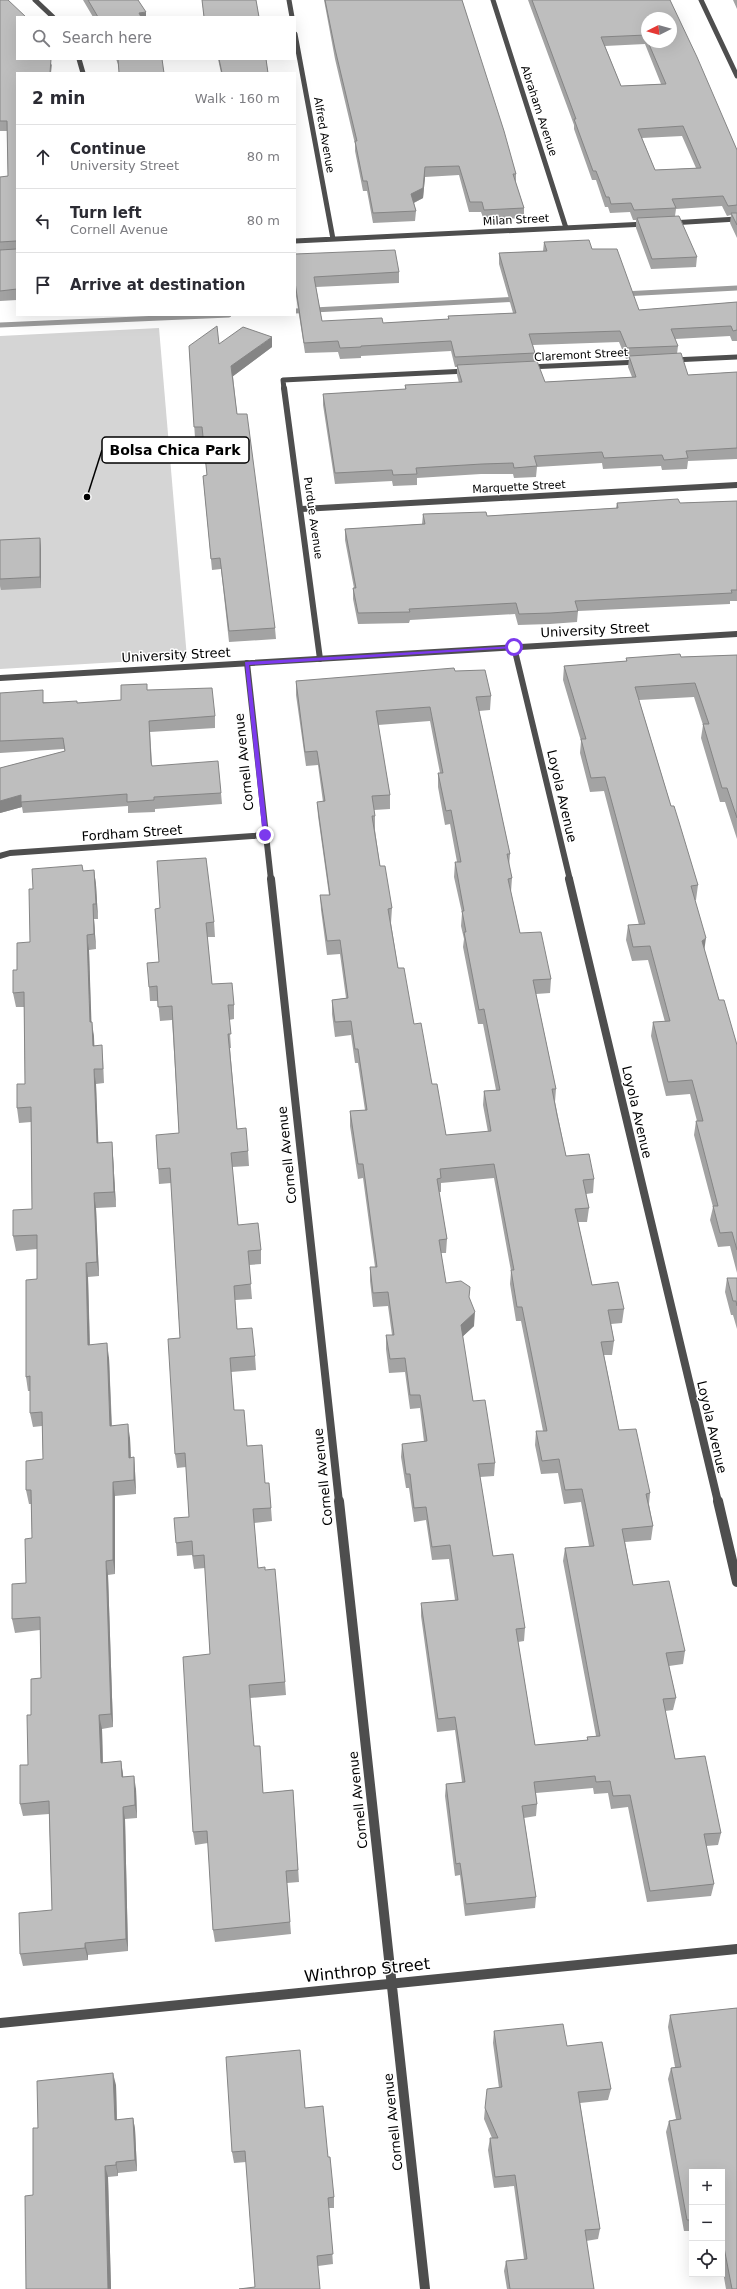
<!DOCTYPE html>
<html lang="en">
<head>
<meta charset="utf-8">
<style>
	body { margin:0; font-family:"DejaVu Sans",sans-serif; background:#f2f2f3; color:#2b2b33 }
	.controls { position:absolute; right:12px; bottom:12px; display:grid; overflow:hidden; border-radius:0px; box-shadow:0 4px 16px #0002 }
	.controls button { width:36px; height:36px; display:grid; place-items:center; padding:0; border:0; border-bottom:1px solid #e1e1e2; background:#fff; color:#2b2b33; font:20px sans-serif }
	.compass { position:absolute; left:641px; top:12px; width:36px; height:36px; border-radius:50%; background:#fff; box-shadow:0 4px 16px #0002; rotate:264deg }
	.stop { position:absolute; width:12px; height:12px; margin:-9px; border:3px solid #7c3aed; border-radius:50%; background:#fff }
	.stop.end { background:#7c3aed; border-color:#fff; box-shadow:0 1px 4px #0008 }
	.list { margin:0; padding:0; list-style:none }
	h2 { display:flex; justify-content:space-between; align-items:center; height:52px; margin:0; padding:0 16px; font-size:17px }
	h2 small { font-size:13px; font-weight:400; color:#7c7c81 }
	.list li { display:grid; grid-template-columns:26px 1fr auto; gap:12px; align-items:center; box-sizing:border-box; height:64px; padding:0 16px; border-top:1px solid #e1e1e2 }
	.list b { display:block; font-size:15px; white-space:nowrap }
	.list p { margin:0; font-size:13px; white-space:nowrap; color:#7c7c81 }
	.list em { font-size:13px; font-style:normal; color:#7c7c81 }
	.icon { flex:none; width:22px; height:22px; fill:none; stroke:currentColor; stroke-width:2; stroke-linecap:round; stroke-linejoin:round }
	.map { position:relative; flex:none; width:737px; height:2289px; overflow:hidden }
	.search { position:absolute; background:#fff; box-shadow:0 4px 16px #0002; left:16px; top:16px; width:280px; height:44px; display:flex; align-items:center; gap:10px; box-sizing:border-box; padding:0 14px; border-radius:0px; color:#7c7c81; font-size:15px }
	.panel { position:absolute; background:#fff; box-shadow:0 4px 16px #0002; left:16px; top:72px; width:280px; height:244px; border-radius:0px }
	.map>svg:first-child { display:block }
	.green { fill:#d5d5d5 }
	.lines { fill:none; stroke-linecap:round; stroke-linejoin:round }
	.stream { stroke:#9c9c9c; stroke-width:5 }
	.minor-far3 { stroke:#4e4e4e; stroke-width:5 }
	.minor-far2 { stroke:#4e4e4e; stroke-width:6 }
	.minor-far1 { stroke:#4e4e4e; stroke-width:8 }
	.minor { stroke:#4e4e4e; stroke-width:10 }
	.tertiary { stroke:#4e4e4e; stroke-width:6 }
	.wall { fill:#a3a3a3; fill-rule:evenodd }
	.shaded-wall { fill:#858585 }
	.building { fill:#bebebe; stroke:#858585; fill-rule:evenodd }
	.route { fill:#7c3aed }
	.labels { text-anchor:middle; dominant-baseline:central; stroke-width:3; stroke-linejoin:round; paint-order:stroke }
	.far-street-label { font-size:11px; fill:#000; stroke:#fff }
	.street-label { font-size:13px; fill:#000; stroke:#fff }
	.near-street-label { font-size:16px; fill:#000; stroke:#fff }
	.leader { fill:none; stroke:#000; stroke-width:1.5 }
	.callout-dot { fill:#000; stroke:#fff; stroke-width:1.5 }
	.callout { fill:#fff; stroke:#000; stroke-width:1.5 }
	.callout-label { font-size:14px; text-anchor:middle; font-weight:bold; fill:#000 }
</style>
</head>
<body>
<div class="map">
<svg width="737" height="2289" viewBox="0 0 737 2289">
	<rect width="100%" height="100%" fill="#fff"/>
	<!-- green -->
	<path class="green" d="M159 328 187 658 0 669V336Z"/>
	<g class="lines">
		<!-- stream -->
		<path class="stream" d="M623 294 737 288
			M295 311 520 299
			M0 325 229 315"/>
		<!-- minor-far3 -->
		<path class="minor-far3" d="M35 0 53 17
			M289 0 292 17
			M493 0 566 228
			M701 0 737 76
			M295 34 333 239
			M79 59 83 73
			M671 223 737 219
			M295 241 646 224
			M673 360 737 357
			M529 367 639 362
			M284 389 283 380 467 371"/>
		<!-- minor-far2 -->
		<path class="minor-far2" d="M284 388 320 659
			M302 509 737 485
			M514 647 570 880
			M247 663 271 880
			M0 856 10 853 265 835"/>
		<!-- minor-far1 -->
		<path class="minor-far1" d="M271 879 339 1502
			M569 879 718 1502"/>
		<!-- minor -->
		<path class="minor" d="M339 1501 425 2289
			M718 1501 737 1582
			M0 2023 737 1949"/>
		<!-- tertiary -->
		<path class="tertiary" d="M0 678 737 634"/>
	</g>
	<!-- wall -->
	<path class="wall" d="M0 0 52 65 51 73H17V300L0 301V177L8 176 7 131H0Z
		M83 0H138L146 17H93Z
		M202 0H256L259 17H204Z
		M324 0H462L516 174V183L524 208V218L484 220 481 212H469L459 175 425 177 423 198 414 203 416 211 415 221 373 223 367 191H363L355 151V144L335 59Z
		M528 0H670L737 150V238L730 223 731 215 727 216 722 206 676 209 675 216 697 257 696 267 651 269 636 228V220H633L630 212 610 213 608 207H605L596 180H592L574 129V125ZM647 18 671 42H647ZM645 44 661 84 621 86 605 46ZM682 136 696 168 655 170 642 138Z
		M733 0H737V9Z
		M116 59H162L119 67Z
		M218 59H266L268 73H221Z
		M544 242 592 249 639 310 737 302V341H732L730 336 675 339 678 346 677 354 688 375 737 372V459L688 461 687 469 662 470 661 466 603 469 602 463 537 467 536 477 514 478 513 474H481L417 478V485L393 486 392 481 335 484 323 405V394L405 389V385L459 383 457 375V367H455L451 351 361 356V358L340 359 338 352 305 353 295 290V254L399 272V283L316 287 322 321 383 323 448 319V316L513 313 499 264V253L543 251ZM619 342 626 359 629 358 628 367 632 377 545 382 534 361 535 353 533 345Z
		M219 344 272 347 233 376 237 414 275 628 276 639 229 642 221 569 212 570 203 476 207 475 203 437 195 438 189 346Z
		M737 501V601H730V604L578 611 577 622 550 624 518 625 515 614 410 620 409 623 358 624 353 599V588H354L345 540V529L422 524 423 514 487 516 616 508 617 503H680Z
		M40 538 41 549V588L1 590 0 586V540Z
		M737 655V839L725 802H720L701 738 703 725 694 697 639 700 671 806 698 885 696 900H695L704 949 719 1000 737 1045V1273L730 1246 718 1247 710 1220 713 1207 694 1135 696 1121H697L690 1094 666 1096 651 1036 653 1022H665L648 960 632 961 626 940 628 925H639L604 791 590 792 580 753 581 741 563 680 564 666 626 661V658L681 657Z
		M455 671 491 696 490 710 479 711 510 854 509 866 512 878 511 892 520 933 551 979 550 993 536 994 556 1089 555 1102 566 1156 594 1179 593 1193 586 1194 589 1208 587 1222H578L592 1285 624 1309 622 1323 611 1324 614 1341 612 1355H604L619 1430 650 1493 649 1504 653 1526 651 1540 625 1542 633 1585 685 1651 683 1664 669 1666 676 1698 673 1710 665 1711 675 1759 721 1833 718 1845 706 1846 714 1884 711 1896 647 1902 628 1807 611 1809 608 1793 594 1794 593 1788 536 1793 537 1804 536 1816 524 1818 536 1897 535 1908 465 1916 460 1875 455 1876 445 1796 446 1784 462 1782 455 1730 437 1732 421 1616V1603L455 1600 449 1559 432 1560 426 1520 414 1522 409 1488H406L401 1457 402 1444 424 1442 420 1408 410 1409 405 1372 389 1373 386 1349V1335H392L388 1306 373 1307 370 1281V1267H375L363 1178 358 1179 350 1126V1111L365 1110 358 1063H355L351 1035 335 1037 332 1014V1000L346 998 340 954 327 955 321 910 320 895H329L318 816 317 802H323L318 765 306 766 296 695V681ZM430 721 440 773H438V787L445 825 450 824 457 862H455L454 877 462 913 461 926 464 939 463 947 478 1024H483L496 1090 484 1091 483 1105 488 1132 446 1135 398 968 391 923 392 908 380 866 375 830V816L374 810 390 809V795L378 725ZM494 1178 511 1271 510 1284 516 1321H521L543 1431H536L535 1445 541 1474 558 1473 564 1504 581 1502 589 1546 565 1548 563 1561 596 1736 587 1737V1740L535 1745 518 1642 524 1641 525 1628 493 1556 480 1477 494 1476 495 1463 473 1401 462 1337 474 1326 469 1299 446 1283 441 1253H446L447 1239 439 1192H441V1183Z
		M147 690 215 716V728L150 732 152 763V766L221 793 222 804 155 809V812L128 813V806L23 813 22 807 0 813V768L65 751 64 749 0 753V693L44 702 77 703 121 700Z
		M94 870 96 885 98 919H94L96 949 89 950 91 1022 94 1037V1045L103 1060 104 1083 96 1084 98 1143 112 1142 113 1156 116 1207 96 1208 99 1276 88 1277 90 1345 109 1358 112 1426 130 1438 131 1458 134 1457 135 1471 136 1494 115 1496V1574L108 1575 113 1727 102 1729 103 1763 121 1761 123 1777 136 1789 137 1818 125 1819 128 1951 88 1955V1960L23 1966 20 1954 52 1910 49 1814 23 1816 20 1804 28 1765 31 1715 41 1678 40 1630 15 1633 12 1619 26 1583 32 1538 31 1504H29L26 1490 43 1459 42 1426 33 1427 30 1413V1391H28L26 1377 37 1279V1249L16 1251 13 1236 32 1209 31 1122 19 1123 17 1108 25 1084 24 1007H16L13 993 17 970 30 942 33 889 83 871Z
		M155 909 214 922 215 937H207L212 984 234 1005V1019L229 1020 231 1048H230L237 1129 248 1151 249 1166 232 1167 238 1225 261 1250V1264L249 1265 252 1299 235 1300 237 1329 255 1356 256 1370 231 1372 234 1410 247 1446 265 1483 271 1508 272 1521 254 1523 258 1568 285 1682 286 1695 250 1698 254 1746 263 1793 293 1790 299 1882 287 1883 291 1934 215 1942 213 1930 208 1843 195 1845 193 1832 210 1654 205 1568 194 1569 192 1555 177 1556 176 1543 189 1517 186 1467 177 1468 175 1454 180 1338 171 1183 159 1184 158 1169 179 1133 172 1020 160 1021 158 1001H150L149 987 159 962Z
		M727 1278H737V1329L733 1315H731L725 1292Z
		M737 2008V2289H726L722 2266V2172H692V2231H684L666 2132 669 2121 676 2119 668 2079 671 2068 675 2067 668 2027 670 2015Z
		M494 2031 567 2046 611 2089 608 2100 580 2103 600 2229 598 2239 586 2241 594 2289H507L504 2271 506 2261 524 2259 514 2186 494 2188 488 2150 490 2138H492L484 2119 485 2108 499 2088 493 2043Z
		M116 2085 117 2120 133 2118 135 2129 137 2171 118 2173V2176L108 2177 111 2289H26L38 2128Z
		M305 2108 328 2157 334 2197V2208H329L333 2264 318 2266 255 2287 246 2162 234 2163 232 2152Z"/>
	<!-- shaded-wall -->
	<path class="shaded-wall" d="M146 12V17H140L139 13Z
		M425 167V177L423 198 411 204V194Z
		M272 337V347L232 377 231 366Z
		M40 538 41 549V588L40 577Z
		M21 795 22 807 0 813V801Z
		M94 870 96 885 98 919 96 904Z
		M93 904 96 949 94 934Z
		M87 935 89 950 92 1037 90 1022Z
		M706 938 704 952 702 941Z
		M92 1022 94 1037 95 1060 93 1046Z
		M94 1069 96 1084 99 1158 97 1143Z
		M112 1142 113 1156 116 1207 114 1192Z
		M94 1193 96 1208 99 1276 97 1262Z
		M86 1263 88 1277 90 1359 88 1345Z
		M475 1312 474 1326 460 1339 461 1325Z
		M107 1343 109 1358 112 1440 110 1426Z
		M128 1424 130 1438 131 1472 129 1458Z
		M134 1457 135 1471 136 1494 134 1480Z
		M113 1482 115 1496V1574L113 1560Z
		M106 1561 108 1575 113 1727 111 1714Z
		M99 1715 102 1729 103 1776 101 1763Z
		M121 1761 123 1774 124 1790 122 1777Z
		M134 1776 136 1789 137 1818 135 1805Z
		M123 1807 125 1819 128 1951 126 1939Z
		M85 1943 88 1955V1960L85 1948Z
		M113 2073 116 2085 117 2131 115 2120Z
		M133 2118 135 2129 137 2171 135 2160Z
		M116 2162 118 2173V2176L116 2165Z
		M105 2166 108 2177 111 2289H108Z"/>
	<!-- building -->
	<path class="building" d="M0 0H8L26 17H17V59H51L50 73H17V242L16 241 0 242V177L8 176 7 121H0Z
		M88 0H138L146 12 139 13 141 17H98Z
		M202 0H256L259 17H204Z
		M325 0H462L504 131 516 174H513L524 208 484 210 482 202H470L459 166 425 167 423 188 411 194 416 211 373 213 367 181H363L355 141H357L335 49Z
		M532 0H670L697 57 737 150V205L728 206 723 196 672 199 676 208 634 210 631 203 611 204 609 197H606L596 171H593L574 119H576ZM647 18H671V42H648L666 84 621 86 601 37 646 35 647 39ZM683 126 701 168 655 170 638 129Z
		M118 59H162L164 73H119Z
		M219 59H266L268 73H222Z
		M731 213H737V225Z
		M679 216 697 257 652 259 637 218Z
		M589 240 592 249H617L639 310 737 302V330L733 331 731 326 671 329 678 346 627 348 620 331 529 334 535 353 455 357 451 341 361 346V347L340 348 338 341 304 343 295 282V254L395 250 399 272 314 277 322 321 382 318 383 323 449 319 448 316 516 313 499 253 547 251 544 242Z
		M17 248V289L0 291V250L16 249Z
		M217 326 219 344 243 327 272 337 231 366 237 414H247L275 628 229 631 220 558 211 559 203 476 207 475 202 427H194L189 346Z
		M681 353 688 375 737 372V448L686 451 688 458 664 460 662 455 604 458 602 452 534 456 537 466 514 468 513 463 482 464 416 468 417 474 393 475 392 470 335 473 323 394 406 389 405 385 462 382 457 365 537 361 545 382 636 377 629 356Z
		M678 499 680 503 737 501V590H731L732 593 575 601 578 611 551 613 519 614 516 603 409 609 410 612 358 613 353 588H356L345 529 425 524 423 514 486 512 487 516 618 508 617 503Z
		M40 538V577L0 579V540Z
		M680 654 681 657 737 655V818L727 788H722L703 724H709L695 683 635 687 671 806H674L679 822 698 885 691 886 706 938 702 941 719 1000H724L737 1045V1250L732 1232 720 1233 713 1206H718L696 1121H703L692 1080 668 1082 653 1022 670 1021 650 946 633 947 628 925 645 924 605 777 591 778 581 739H586L564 666 627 661 626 658Z
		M454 668 455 671 485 670 491 696 476 697 510 854H507L512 878 508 879 520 933 541 932 551 979 533 980 556 1089H552L557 1115 566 1156 589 1154 594 1179 583 1180 589 1208 575 1209 592 1285 618 1282 624 1309 608 1310 614 1341 601 1342 619 1430 636 1429 650 1493 646 1494 653 1526 622 1529 633 1585 669 1581 685 1651 666 1653 676 1698 663 1699 675 1759 705 1756 721 1833 704 1834 714 1884 650 1891 630 1795 613 1796 610 1781 596 1782 595 1776 534 1782 537 1804 522 1806 536 1897 466 1904 460 1863 456 1864 446 1784 465 1782 455 1717 438 1719 421 1603 458 1600 450 1545 432 1547 426 1507 414 1508 410 1474H406L402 1444 427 1441 420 1395H410L405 1358 390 1359 386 1335H394L388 1292 373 1293 370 1267H377L363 1164H358L350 1111 367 1110 358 1049H355L351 1021 335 1022 332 1000 348 998 340 940 327 941 320 895H330L317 802 325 801 317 751 305 752 296 681ZM430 707 443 773H438L446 811 451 810 461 862H455L464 911H462L466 932H464L479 1010 484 1009 500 1090 484 1091 491 1131 446 1135 437 1084H432L421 1023 414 1024 404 968H398L388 909 392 908 385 866H380L372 816H375L372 796 390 795 376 711ZM494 1164 514 1270H511L517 1307H522L547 1431H536L542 1461 559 1459 565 1490 582 1489 594 1546 565 1548 600 1736 587 1737 588 1740 535 1745 516 1629 525 1628 513 1554 493 1556 478 1464 495 1463 485 1400 473 1401 461 1325 475 1312 469 1297 470 1287 461 1281 446 1283 439 1240 447 1239 437 1179 441 1178 440 1169Z
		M147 684V690L212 688 215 716 149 721 151 762 152 766 218 761 221 793 154 797V800L127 802V794L21 802V795L0 801V768L65 751 63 738 0 741V693L43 690V703L77 701V703L121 700V685Z
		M206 858 214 922 206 923 212 984 232 983 234 1005H228L231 1034H228L237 1129 246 1128 248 1151 231 1153 238 1225 258 1223 261 1250 248 1251 251 1284 234 1286 237 1329 252 1328 255 1356 230 1358 234 1410H244L247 1446 262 1445 265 1483H269L271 1508 253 1509 258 1568 265 1567V1570L275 1569 285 1682 249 1685 254 1746H260L263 1793 293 1790 298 1870 286 1871 290 1922 213 1930 207 1831 193 1832 183 1657 210 1654 204 1555 193 1556 192 1541 176 1543 174 1518 189 1517 185 1453 175 1454 168 1339 180 1338 170 1168 158 1169 156 1135 179 1133 172 1006 158 1007 157 986 149 987 147 963 159 962 155 909 160 908 157 861Z
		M82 865 83 871 94 870 96 904H93L94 934 87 935 90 1022H92L93 1046 102 1045 103 1069H94L97 1143 112 1142 114 1192 94 1193 97 1262 86 1263 88 1345 107 1343 110 1426 128 1424 129 1458 134 1457V1480L113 1482V1560L106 1561 111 1714 99 1715 101 1763 121 1761 122 1777 134 1776 135 1805 123 1807 126 1939 85 1943V1948L20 1954 19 1913 52 1910 49 1801 20 1804V1765H28L27 1715H31V1679L41 1678 40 1617 12 1619V1584L26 1583 25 1539 32 1538 31 1490H26V1461L43 1459 42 1412 30 1413V1376L26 1377V1280L37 1279V1235L13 1236V1210L32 1209 31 1107 17 1108V1084H25L24 992 13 993V970H17V943L30 942 29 889H33L32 869Z
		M727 1278H737V1306L736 1301H733Z
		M737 2008V2289H732L722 2237V2172H692V2220H687L669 2121 681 2119 671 2068 681 2067 670 2015Z
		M563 2024 567 2046 602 2042 611 2089 578 2092 600 2229 585 2230 594 2289H510L506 2261 527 2259 515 2175 495 2177 490 2138H498L485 2108 487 2089 502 2087 494 2031Z
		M300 2050 305 2108 323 2106 328 2157H330L334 2197 328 2198 333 2254 317 2256 320 2289H239L255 2287 245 2151 232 2152 226 2057Z
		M113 2073 115 2120 133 2118 135 2160 116 2162V2165L105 2166 108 2289H26L25 2196 33 2195V2128H38L37 2081Z"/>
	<!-- route -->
	<path class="route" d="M514 646 515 648 249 665 268 835 263 837 245 662Z"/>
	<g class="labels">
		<!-- far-street labels -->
		<g class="far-street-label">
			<text transform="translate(539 111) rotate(72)">Abraham Avenue</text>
			<text transform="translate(324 135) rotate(80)">Alfred Avenue</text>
			<text transform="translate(516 220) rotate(-3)">Milan Street</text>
			<text transform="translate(581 355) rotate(-3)">Claremont Street</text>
			<text transform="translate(519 487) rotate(-3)">Marquette Street</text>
			<text transform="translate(313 518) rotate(82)">Purdue Avenue</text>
		</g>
		<!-- street labels -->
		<g class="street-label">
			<text transform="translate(595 630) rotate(-3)">University Street</text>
			<text transform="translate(176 655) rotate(-3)">University Street</text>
			<text transform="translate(244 762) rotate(-96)">Cornell Avenue</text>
			<text transform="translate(562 796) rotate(77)">Loyola Avenue</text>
			<text transform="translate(132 833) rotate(-4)">Fordham Street</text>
			<text transform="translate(637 1112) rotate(77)">Loyola Avenue</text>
			<text transform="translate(287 1155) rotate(-96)">Cornell Avenue</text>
			<text transform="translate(712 1427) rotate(77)">Loyola Avenue</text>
			<text transform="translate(323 1477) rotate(-96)">Cornell Avenue</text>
			<text transform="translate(358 1800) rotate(-96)">Cornell Avenue</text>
			<text transform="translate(393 2122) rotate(-96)">Cornell Avenue</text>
		</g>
		<!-- near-street labels -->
		<g class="near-street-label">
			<text transform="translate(367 1970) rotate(-6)">Winthrop Street</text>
		</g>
	</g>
	<!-- callouts -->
	<path class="leader" d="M87 497L102 450"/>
	<circle class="callout-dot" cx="87" cy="497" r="4"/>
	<rect class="callout" x="102" y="437" width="147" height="26" rx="4"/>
	<g class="callout-label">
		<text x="175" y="455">Bolsa Chica Park</text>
	</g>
</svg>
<div class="controls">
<button>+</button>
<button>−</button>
<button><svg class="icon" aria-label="locate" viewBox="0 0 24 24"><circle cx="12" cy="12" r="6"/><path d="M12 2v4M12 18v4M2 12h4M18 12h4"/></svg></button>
</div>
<svg class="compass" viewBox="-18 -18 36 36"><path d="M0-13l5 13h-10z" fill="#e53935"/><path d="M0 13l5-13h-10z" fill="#7c7c81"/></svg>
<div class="stop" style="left:514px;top:647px"></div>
<div class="stop end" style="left:265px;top:835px"></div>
<div class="search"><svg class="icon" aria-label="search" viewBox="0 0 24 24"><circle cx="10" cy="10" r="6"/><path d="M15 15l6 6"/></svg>Search here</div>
<section class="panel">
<h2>2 min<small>Walk · 160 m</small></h2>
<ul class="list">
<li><svg class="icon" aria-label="ahead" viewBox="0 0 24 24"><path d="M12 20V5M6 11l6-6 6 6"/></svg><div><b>Continue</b><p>University Street</p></div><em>80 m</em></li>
<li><svg class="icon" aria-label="left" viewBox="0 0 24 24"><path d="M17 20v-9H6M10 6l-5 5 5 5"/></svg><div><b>Turn left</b><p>Cornell Avenue</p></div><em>80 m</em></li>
<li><svg class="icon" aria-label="arrive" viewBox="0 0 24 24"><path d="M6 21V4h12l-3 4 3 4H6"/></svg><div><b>Arrive at destination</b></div></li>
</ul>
</section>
</div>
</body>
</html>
